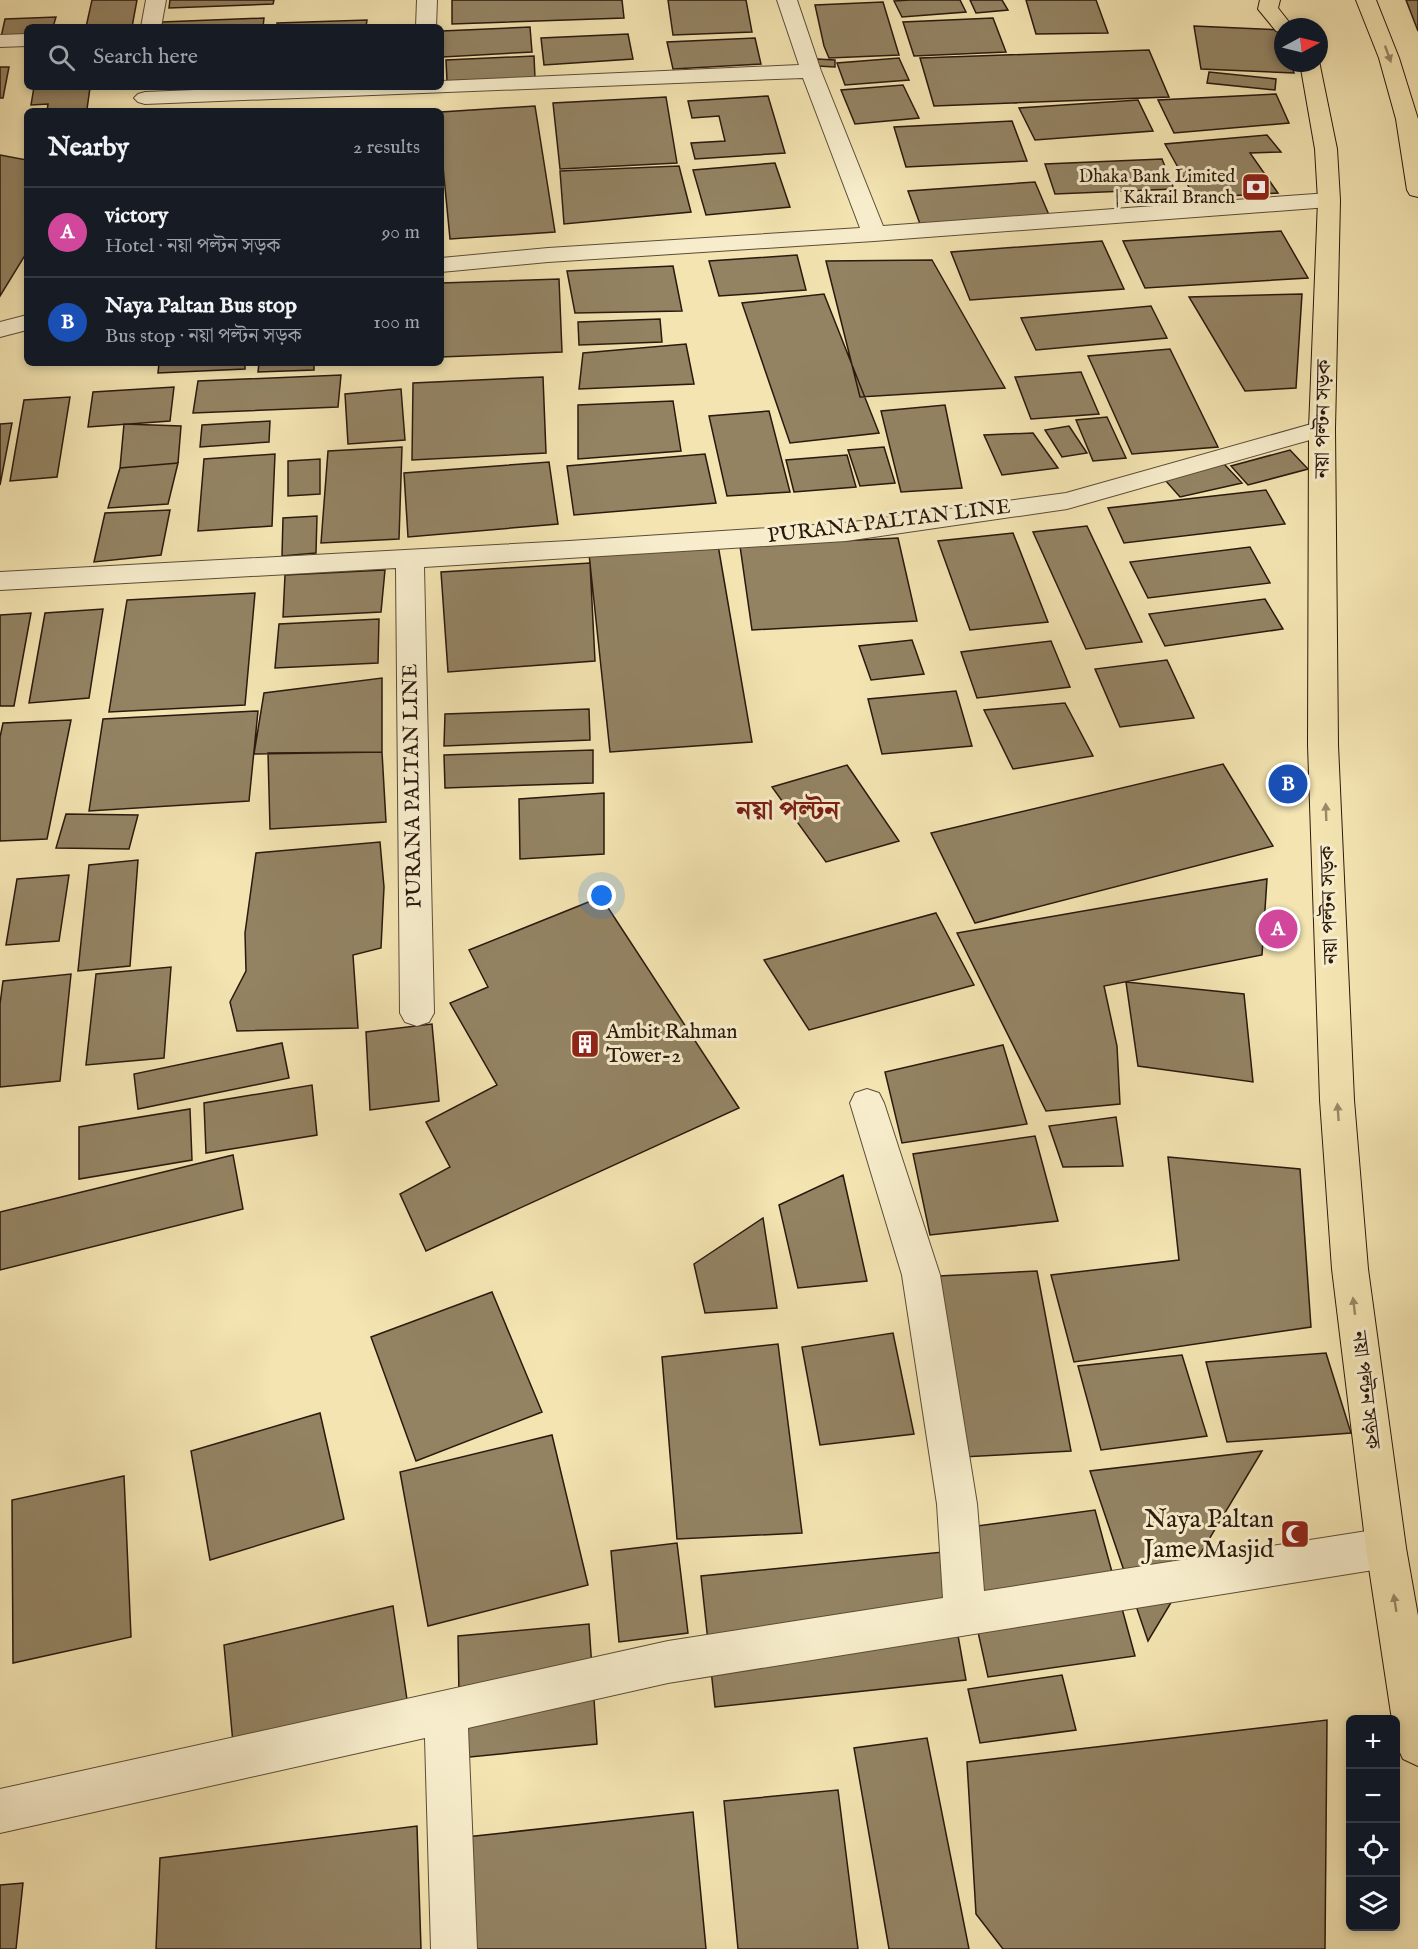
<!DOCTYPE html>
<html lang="en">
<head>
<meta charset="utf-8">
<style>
	body { margin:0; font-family:"IM FELL English","Noto Serif Bengali",serif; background:#242831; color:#f1f3f6 }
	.controls { position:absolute; right:18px; bottom:18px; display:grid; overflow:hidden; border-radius:9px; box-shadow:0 3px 9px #0003 }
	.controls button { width:54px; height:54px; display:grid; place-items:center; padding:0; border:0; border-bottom:2px solid #363941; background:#171b24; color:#f1f3f6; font:30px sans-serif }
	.compass { position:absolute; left:1274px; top:18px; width:54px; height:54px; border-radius:50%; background:#171b24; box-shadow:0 3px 9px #0003; rotate:83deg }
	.you { position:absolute; left:602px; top:896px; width:21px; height:21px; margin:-15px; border:4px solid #fff; border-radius:50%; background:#1a73e8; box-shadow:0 0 0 9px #1a73e833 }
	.badge { display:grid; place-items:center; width:39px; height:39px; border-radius:50%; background:#8c9099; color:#fff; font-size:20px; font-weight:700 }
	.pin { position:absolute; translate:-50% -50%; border:3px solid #fff; box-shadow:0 2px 6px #0006 }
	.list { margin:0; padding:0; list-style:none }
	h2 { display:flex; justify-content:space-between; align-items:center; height:78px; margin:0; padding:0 24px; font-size:26px }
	h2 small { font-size:20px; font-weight:400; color:#9ea1a6 }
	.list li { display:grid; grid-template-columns:39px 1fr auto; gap:18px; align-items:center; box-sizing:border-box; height:90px; padding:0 24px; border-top:2px solid #363941 }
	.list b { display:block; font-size:22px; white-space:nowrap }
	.list p { margin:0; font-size:20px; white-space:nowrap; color:#9ea1a6 }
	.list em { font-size:20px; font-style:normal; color:#9ea1a6 }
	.icon { flex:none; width:33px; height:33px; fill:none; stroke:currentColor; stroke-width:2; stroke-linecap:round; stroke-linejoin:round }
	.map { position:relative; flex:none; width:1418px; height:1949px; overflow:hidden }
	.search { position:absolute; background:#171b24; box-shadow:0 3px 9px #0003; left:24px; top:24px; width:420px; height:66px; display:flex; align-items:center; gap:15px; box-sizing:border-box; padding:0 21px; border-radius:9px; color:#9ea1a6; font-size:22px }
	.panel { position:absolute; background:#171b24; box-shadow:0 3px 9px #0003; left:24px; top:108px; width:420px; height:258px; border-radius:9px }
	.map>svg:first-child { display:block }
	.building { fill:#938363; stroke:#2a190e; stroke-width:1.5 }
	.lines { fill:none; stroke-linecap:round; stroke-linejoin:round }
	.minor-casing { stroke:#5c4c37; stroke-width:2 }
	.primary-casing { stroke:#2a190e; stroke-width:2 }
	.minor { fill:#f7edcc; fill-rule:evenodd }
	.primary { fill:#f3e4b1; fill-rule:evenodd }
	.oneway { fill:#998968 }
	.labels { text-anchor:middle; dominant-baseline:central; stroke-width:6; stroke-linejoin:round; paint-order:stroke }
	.far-poi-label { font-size:18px; fill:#2a190e; stroke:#f7edcc; text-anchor:end }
	.street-label { font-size:21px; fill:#2a190e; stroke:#f7edcc }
	.poi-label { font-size:21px; fill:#2a190e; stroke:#f7edcc; text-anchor:start }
	.near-poi-label { font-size:26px; fill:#2a190e; stroke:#f7edcc; text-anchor:end }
	.district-label { font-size:27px; font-weight:bold; fill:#7a1f14; stroke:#f7edcc }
</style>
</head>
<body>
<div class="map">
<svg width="1418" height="1949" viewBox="0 0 1418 1949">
	<rect width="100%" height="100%" fill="#f3e4b1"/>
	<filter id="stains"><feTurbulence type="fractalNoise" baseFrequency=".00333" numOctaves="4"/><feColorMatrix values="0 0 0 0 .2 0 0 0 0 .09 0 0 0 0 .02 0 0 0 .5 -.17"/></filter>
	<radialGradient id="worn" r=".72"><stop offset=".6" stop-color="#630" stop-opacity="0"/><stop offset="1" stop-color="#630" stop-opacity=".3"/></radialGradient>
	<!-- building -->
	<path class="building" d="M92 0H137L132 27H86Z
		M170 0H274L273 4 169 8Z
		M452 0H622L624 18 452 24Z
		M668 0H746L752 32 673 35Z
		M910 0H960L966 12 902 17 894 1Z
		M970 0H1002L1008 10 976 13Z
		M1026 0H1096L1108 33 1036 34Z
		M1406 0H1418V31Z
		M883 2 899 55 829 58 824 46 815 5Z
		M56 17 53 27H27V41L0 42 5 19Z
		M264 18 263 27H162V22Z
		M993 18 1006 52 914 56 903 22Z
		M367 20 366 27H277V23Z
		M1194 26 1283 30V63H1291L1294 73 1201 69Z
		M530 27 532 52 443 57 442 31Z
		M628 34 633 59 544 65 541 38Z
		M755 38 761 64 673 69 667 42Z
		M1149 50 1169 97 934 106 920 58Z
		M534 56 535 78 447 81 446 60Z
		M899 58 909 80 845 85 837 63Z
		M817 59 835 60V67L817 66Z
		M0 67H9L3 98H0Z
		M1209 72 1276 79 1275 90 1207 83Z
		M903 85 919 118 855 124 841 90Z
		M34 87H99L90 88 87 109 50 111H47L48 104 31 105Z
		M1276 94 1289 123 1174 133 1158 100Z
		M768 96 785 153 695 159 691 143 725 141 719 116 692 118 688 101Z
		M666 97 677 163 560 169 553 103Z
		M1138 100 1153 131 1035 140 1019 108Z
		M535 106 555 232 450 239 441 146V112Z
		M1012 121 1027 161 906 167 894 127Z
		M1267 135 1281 152 1250 153 1278 193 1195 198 1165 144Z
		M0 155 27 160V252L0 296Z
		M1162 159 1174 189 1055 194 1045 164Z
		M775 163 790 207 706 215 693 170Z
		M679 166 691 212 564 224 560 171Z
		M1035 182 1049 215 920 224 908 191Z
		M1281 231 1308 278 1145 288 1123 241Z
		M1102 241 1124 289 970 300 951 252Z
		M797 255 806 290 719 296 709 261Z
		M932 260 1005 388 860 397 826 261Z
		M673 266 682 311 575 313 567 271Z
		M559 279 562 352 441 357V283Z
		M824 294 879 433 790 443 742 303Z
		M1302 294 1296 388 1245 391 1189 297Z
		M1151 306 1167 338 1036 350 1021 318Z
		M660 319 662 342 579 345 578 322Z
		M686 344 694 384 579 389 583 353Z
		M1170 349 1218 447 1132 454 1088 356Z
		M159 363H245V369L158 373Z
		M259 363H314V370L258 372Z
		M1081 372 1099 414 1031 419 1015 377Z
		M341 375 338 407 193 413 198 381Z
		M543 377 546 453 412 460 413 383Z
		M174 387 170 421 88 427 93 392Z
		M401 389 405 440 348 444 345 394Z
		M70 397 57 477 10 481 24 400Z
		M673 401 681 451 578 459V405Z
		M945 405 962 488 901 492 881 411Z
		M769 411 790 492 727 496 709 416Z
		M1107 417 1126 458 1093 461 1076 420Z
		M270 421 269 442 200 447 202 425Z
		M12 423 0 485V424Z
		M124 424 181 426 178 463 120 468Z
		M1069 426 1087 453 1062 457 1045 430Z
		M1033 433 1058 468 1002 475 984 435Z
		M402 447 399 539 321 543 328 451Z
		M884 447 895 483 860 486 848 450Z
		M1290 450 1308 469 1248 485 1231 466Z
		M275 454 272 526 198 531 204 459Z
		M705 454 716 503 574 515 567 466Z
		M847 455 856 487 794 492 786 460Z
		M320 459V494L288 496V461Z
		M549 462 558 524 408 537 404 473Z
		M178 463 168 504 108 508 120 468Z
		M1224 464 1242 483 1180 497 1165 480Z
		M1266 490 1285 524 1124 543 1108 508Z
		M170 510 161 555 94 562 105 513Z
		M317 516 316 553 282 556 283 518Z
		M1087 526 1142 642 1086 649 1033 532Z
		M1013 533 1048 622 970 630 938 541Z
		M898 538 917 621 752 630 740 546Z
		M718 545 752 742 610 752 589 554Z
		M1250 547 1270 583 1148 598 1130 562Z
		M590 563 595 661 448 672 441 572Z
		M385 570 381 612 283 617 285 575Z
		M255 593 245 705 109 712 127 600Z
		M1265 599 1283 629 1165 646 1149 614Z
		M103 609 89 698 29 703 45 613Z
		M31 613 14 706H0V615Z
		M379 619 378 663 275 668 279 624Z
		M912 640 924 674 871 680 859 646Z
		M1051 641 1070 687 977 698 961 652Z
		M1167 660 1194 718 1120 727 1095 669Z
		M382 678V752L254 754 264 693Z
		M956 691 972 746 882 754 868 699Z
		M1065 703 1093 756 1013 769 984 710Z
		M589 709 590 740 444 746 445 714Z
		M258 711 249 801 89 811 103 719Z
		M71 720 47 839 0 841V737L3 723Z
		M593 750V783L445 788 444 755Z
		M382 752 386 822 270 829 268 753Z
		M1223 764 1273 846 975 923 931 833Z
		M847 765 899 841 826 862 772 787Z
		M604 793V854L520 859 519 799Z
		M66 814 138 815 129 849 56 848Z
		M380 842 384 887 381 948 353 955 358 1028 237 1031 230 1002 246 971 245 933 256 853Z
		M138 860 130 966 78 971 89 865Z
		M69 875 59 941 6 945 17 879Z
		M1267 879 1262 955 1104 986 1117 1046 1120 1104 1046 1111 957 933Z
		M601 897 739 1108 426 1251 400 1194 450 1167 426 1122 497 1085 450 1003 488 987 469 950Z
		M936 913 974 985 809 1030 764 960Z
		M171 967 164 1058 86 1065 96 974Z
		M71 974 60 1081 0 1087V1004L3 981Z
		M1126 982 1244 994 1253 1082 1138 1066Z
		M432 1024 439 1101 370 1110 366 1032Z
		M282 1043 289 1078 138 1109 134 1074Z
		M1003 1045 1027 1124 902 1143 885 1072Z
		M312 1085 317 1135 206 1153 204 1103Z
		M190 1109 192 1160 79 1179V1127Z
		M1116 1117 1123 1166 1063 1167 1049 1126Z
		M1035 1136 1058 1221 930 1235 913 1154Z
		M233 1155 243 1209 0 1270V1212Z
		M1168 1157 1300 1169 1311 1327 1074 1362 1051 1275 1179 1260Z
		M843 1175 867 1281 798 1288 779 1205Z
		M763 1218 777 1308 705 1313 694 1264Z
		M1037 1271 1071 1451 944 1458 919 1277Z
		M492 1292 542 1412 416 1461 371 1337Z
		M893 1333 914 1434 820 1445 802 1347Z
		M778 1344 802 1533 677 1539 662 1357Z
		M1326 1353 1351 1433 1227 1442 1206 1362Z
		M1182 1355 1207 1436 1101 1450 1078 1366Z
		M320 1413 344 1519 210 1560 191 1451Z
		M552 1435 588 1585 428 1626 400 1472Z
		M1262 1451 1148 1641 1090 1471Z
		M124 1476 131 1637 13 1663 12 1500Z
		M1095 1510 1135 1656 988 1677 955 1529Z
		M677 1543 688 1633 619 1642 611 1551Z
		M943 1552 966 1680 715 1707 701 1576Z
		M393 1606 412 1733 236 1776 224 1645Z
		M589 1624 597 1744 460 1758 458 1636Z
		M1062 1675 1076 1730 980 1743 968 1689Z
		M1327 1720 1325 1949H1003L976 1914 967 1762Z
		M927 1738 969 1949H889L854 1748Z
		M838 1790 858 1949H738L724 1801Z
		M693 1812 706 1949H470L466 1837Z
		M417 1826 421 1949H156L160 1858Z
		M23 1883 16 1949H0V1885Z"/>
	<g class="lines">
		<!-- minor casing -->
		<g class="minor-casing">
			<path id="minor" d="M146 0H166L161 27H141Z
				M417 0H437L436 27H416Z
				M777 0H797L821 71 883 226 1329 193 1337 195 1340 200 1337 205 1329 207 874 241 548 262 441 272V258L548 248 860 228 803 78 145 104 138 102 134 98 138 94 145 92 266 87H441V81L799 65Z
				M27 34V46L0 47V35Z
				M27 315V330L0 337V322Z
				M1322 421 1331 424 1335 429 1331 434 1067 509 846 541 424 567 434 1013 429 1022 417 1026 405 1022 400 1013 396 568 0 590V572L569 541 846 523 1066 493Z
				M867 1089 879 1093 884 1103 940 1275 977 1504 984 1591 1386 1528 1400 1534 1406 1548 1400 1562 1386 1568 668 1683 468 1728 477 1949H431L425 1738 0 1833V1789L668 1641 943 1598 937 1504 902 1275 850 1103 855 1093Z"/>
		</g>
		<!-- primary casing -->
		<g class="primary-casing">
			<path id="primary" d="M1260 0H1280L1278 8 1293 27H1283V33L1276 31 1258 9Z
				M1356 0H1376L1399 58 1418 119V197L1410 195 1407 190 1396 119 1379 58Z
				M1319 61 1337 149 1340 200 1335 429 1338 745 1354 1100 1368 1269 1406 1548 1418 1616V1766L1403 1759 1396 1744V1720H1392L1366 1548 1332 1269 1320 1100 1308 745 1309 429 1318 200 1315 149 1300 63H1319Z"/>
		</g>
		<!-- minor -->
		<use href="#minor" class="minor"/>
		<!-- primary -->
		<use href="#primary" class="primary"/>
	</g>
	<!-- one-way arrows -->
	<defs><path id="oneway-solid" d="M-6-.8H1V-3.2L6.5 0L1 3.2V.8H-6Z" transform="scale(1.5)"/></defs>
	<g class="oneway">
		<use href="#oneway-solid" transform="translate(1388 54) rotate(70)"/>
		<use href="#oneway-solid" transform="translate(1326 812) rotate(-92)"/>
		<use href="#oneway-solid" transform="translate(1338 1112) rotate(-94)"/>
		<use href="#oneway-solid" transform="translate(1354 1306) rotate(-97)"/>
		<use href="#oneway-solid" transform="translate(1395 1603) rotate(-99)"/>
	</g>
	<!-- icons -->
	<defs>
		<g id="bank-square" transform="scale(1.5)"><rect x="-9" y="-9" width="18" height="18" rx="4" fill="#8f2418" stroke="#f7edcc"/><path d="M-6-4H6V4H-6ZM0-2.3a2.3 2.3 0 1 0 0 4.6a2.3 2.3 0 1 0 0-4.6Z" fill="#fff"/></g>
		<g id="building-square" transform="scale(1.5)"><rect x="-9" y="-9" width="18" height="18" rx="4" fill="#8f2418" stroke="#f7edcc"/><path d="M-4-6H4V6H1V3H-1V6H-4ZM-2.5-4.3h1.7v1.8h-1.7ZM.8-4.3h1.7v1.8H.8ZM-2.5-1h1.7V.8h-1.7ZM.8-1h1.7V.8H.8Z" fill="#fff"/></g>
		<g id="mosque-square" transform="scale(1.5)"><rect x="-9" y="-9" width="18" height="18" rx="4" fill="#8f2418" stroke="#f7edcc"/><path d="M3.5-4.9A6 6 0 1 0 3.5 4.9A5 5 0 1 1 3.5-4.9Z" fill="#fff"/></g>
	</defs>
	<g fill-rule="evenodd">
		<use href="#bank-square" x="1256" y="187"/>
		<use href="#building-square" x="585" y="1044"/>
		<use href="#mosque-square" x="1295" y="1534"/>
	</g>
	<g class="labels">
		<!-- far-poi labels -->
		<g class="far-poi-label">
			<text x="1235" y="177">Dhaka Bank Limited<tspan x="1235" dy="21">| Kakrail Branch</tspan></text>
		</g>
		<!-- street labels -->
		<g class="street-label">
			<text transform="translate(1324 419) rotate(-89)">নয়া পল্টন সড়ক</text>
			<text transform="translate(889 522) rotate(-7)">PURANA PALTAN LINE</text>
			<text transform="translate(413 786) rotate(-91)">PURANA PALTAN LINE</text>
			<text transform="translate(1330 905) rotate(-92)">নয়া পল্টন সড়ক</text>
			<text transform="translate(1365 1390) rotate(83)">নয়া পল্টন সড়ক</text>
		</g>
		<!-- poi labels -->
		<g class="poi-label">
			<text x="606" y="1032">Ambit Rahman<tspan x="606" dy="24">Tower-2</tspan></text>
		</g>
		<!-- near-poi labels -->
		<g class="near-poi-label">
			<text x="1274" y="1519">Naya Paltan<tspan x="1274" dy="30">Jame Masjid</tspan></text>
		</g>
		<!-- district labels -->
		<g class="district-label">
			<text x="788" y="812">নয়া পল্টন</text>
		</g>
	</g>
	<rect width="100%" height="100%" filter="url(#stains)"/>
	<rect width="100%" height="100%" fill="url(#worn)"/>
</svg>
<div class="controls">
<button>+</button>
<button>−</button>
<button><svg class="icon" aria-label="locate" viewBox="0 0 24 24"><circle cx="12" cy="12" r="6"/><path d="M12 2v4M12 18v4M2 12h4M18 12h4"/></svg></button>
<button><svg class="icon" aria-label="layers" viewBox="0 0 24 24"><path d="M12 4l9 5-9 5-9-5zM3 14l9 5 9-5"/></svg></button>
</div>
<svg class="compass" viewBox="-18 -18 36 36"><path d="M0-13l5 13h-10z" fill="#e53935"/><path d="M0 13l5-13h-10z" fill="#9ea1a6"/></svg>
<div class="you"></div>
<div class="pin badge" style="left:1278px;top:929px;background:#d1479c">A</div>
<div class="pin badge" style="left:1288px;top:784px;background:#1a4fb4">B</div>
<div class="search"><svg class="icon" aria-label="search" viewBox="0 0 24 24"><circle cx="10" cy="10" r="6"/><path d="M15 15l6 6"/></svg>Search here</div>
<section class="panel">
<h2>Nearby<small>2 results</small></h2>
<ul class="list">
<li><span class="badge" style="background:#d1479c">A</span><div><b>victory</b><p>Hotel · নয়া পল্টন সড়ক</p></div><em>90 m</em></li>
<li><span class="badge" style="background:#1a4fb4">B</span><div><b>Naya Paltan Bus stop</b><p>Bus stop · নয়া পল্টন সড়ক</p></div><em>100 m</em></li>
</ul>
</section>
</div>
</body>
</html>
